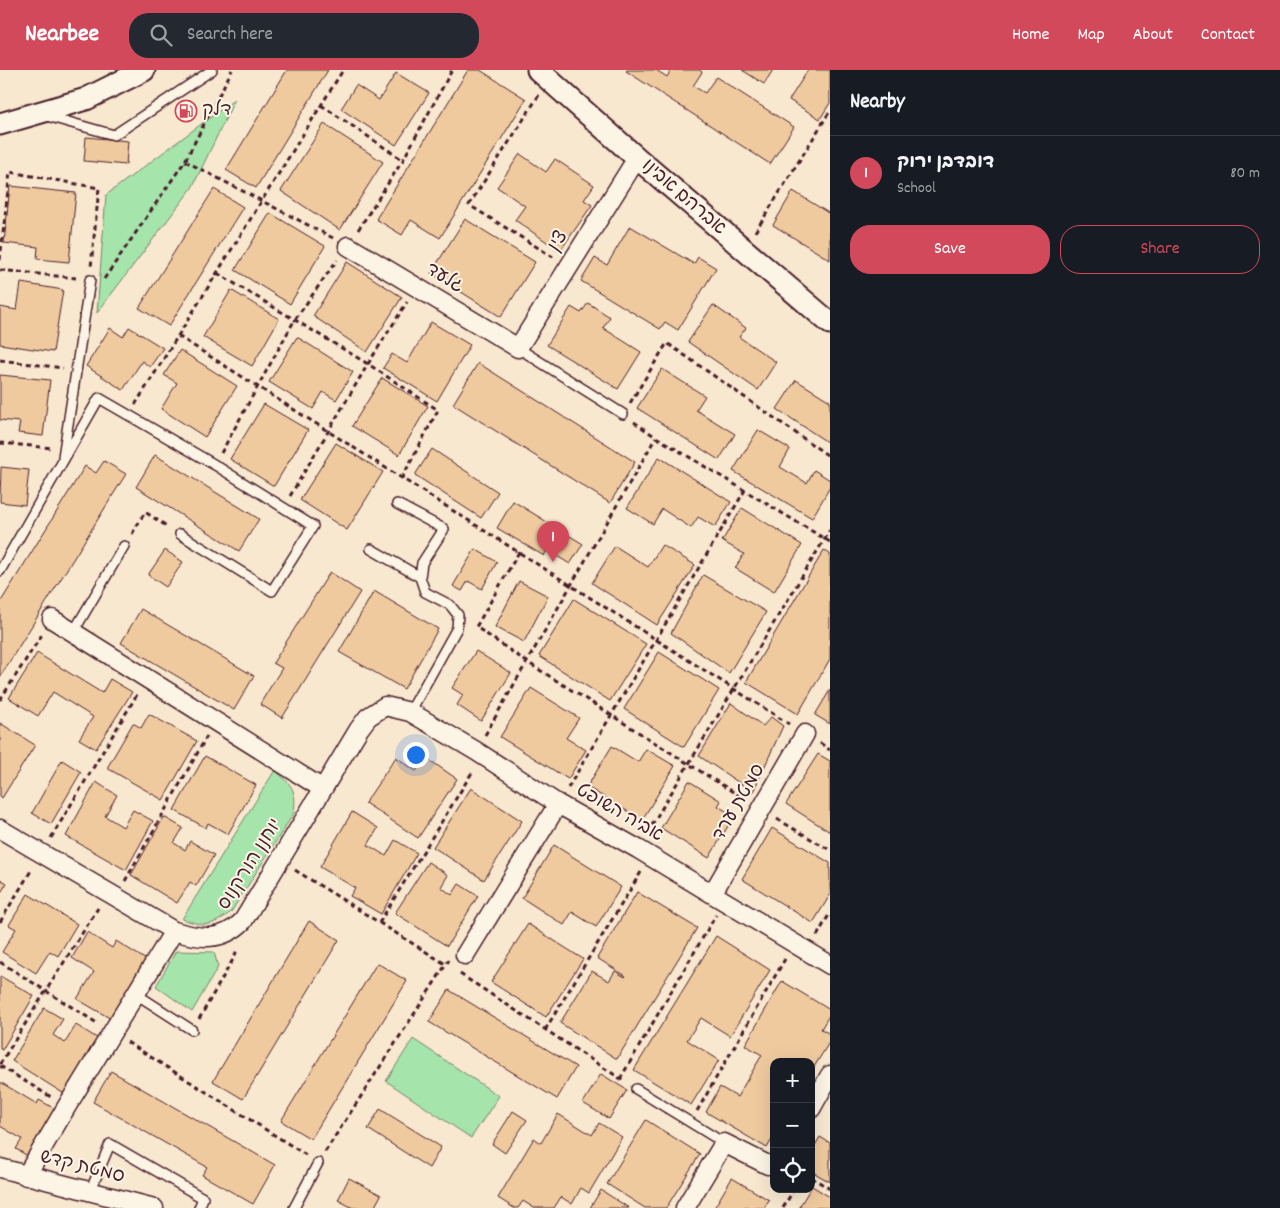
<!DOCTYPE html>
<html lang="en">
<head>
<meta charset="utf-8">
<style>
	body { margin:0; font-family:Dekko,"Playpen Sans Hebrew",sans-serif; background:#242831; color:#f1f3f6 }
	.controls { position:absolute; right:15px; bottom:15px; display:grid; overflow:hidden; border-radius:10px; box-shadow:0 5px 20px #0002 }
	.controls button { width:45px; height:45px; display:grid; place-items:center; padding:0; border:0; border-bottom:1px solid #363941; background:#171b24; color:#f1f3f6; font:25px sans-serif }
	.you { position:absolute; left:415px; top:684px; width:18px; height:18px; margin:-12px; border:4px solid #fff; border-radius:50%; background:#1a73e8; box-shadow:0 0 0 8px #1a73e833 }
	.badge { display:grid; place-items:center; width:32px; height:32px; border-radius:50%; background:#d1495b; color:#fff; font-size:16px; font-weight:700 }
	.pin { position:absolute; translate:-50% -41px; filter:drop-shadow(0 1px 2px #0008) }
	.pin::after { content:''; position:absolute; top:26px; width:18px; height:15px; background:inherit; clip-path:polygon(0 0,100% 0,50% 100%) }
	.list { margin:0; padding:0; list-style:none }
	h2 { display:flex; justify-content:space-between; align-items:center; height:65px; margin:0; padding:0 20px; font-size:21px }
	h2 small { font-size:16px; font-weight:400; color:#9ea1a6 }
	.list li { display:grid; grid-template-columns:32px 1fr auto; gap:15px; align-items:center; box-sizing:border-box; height:75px; padding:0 20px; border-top:1px solid #363941 }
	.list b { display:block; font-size:19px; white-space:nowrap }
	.list p { margin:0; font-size:16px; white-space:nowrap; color:#9ea1a6 }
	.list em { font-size:16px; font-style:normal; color:#9ea1a6 }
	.actions { display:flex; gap:10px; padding:15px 20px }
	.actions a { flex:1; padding:11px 0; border:1px solid #d1495b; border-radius:20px; text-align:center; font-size:18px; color:#d1495b }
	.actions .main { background:#d1495b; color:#fff }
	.icon { flex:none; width:28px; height:28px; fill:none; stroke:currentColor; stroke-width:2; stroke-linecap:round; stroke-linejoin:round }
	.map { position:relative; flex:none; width:830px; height:1138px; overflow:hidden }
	header { display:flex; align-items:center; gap:30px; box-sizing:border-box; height:70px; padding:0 25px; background:#d1495b; color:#fff }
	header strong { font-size:24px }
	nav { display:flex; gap:28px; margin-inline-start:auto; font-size:18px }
	.search { width:350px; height:45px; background:#242831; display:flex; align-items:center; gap:12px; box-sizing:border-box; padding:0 18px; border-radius:20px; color:#9ea1a6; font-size:19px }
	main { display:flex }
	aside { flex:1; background:#171b24 }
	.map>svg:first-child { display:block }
	.green { fill:#a5e4ab; stroke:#78826b }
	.building { fill:#efca9f; stroke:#4a1f2b }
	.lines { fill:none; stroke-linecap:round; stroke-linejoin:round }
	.service-casing { stroke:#4a1f2b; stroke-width:12 }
	.minor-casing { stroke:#4a1f2b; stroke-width:21 }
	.tertiary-casing { stroke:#4a1f2b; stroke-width:25 }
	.path { stroke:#4a1f2b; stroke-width:3; stroke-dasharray:5 4; stroke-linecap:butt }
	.service { stroke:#fcf5e5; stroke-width:9 }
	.minor { stroke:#fcf5e5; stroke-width:18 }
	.tertiary { stroke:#fcf5e5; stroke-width:21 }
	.labels { text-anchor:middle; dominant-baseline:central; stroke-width:4; stroke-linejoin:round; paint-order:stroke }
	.poi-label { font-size:19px; fill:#4a1f2b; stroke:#fcf5e5; text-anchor:start }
	.street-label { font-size:19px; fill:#4a1f2b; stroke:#fcf5e5 }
</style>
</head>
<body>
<header>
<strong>Nearbee</strong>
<div class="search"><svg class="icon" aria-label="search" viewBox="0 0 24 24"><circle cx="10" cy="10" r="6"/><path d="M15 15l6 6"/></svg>Search here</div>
<nav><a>Home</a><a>Map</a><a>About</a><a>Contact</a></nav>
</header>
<main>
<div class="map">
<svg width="830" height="1138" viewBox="0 0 830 1138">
	<rect width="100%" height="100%" fill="#f8e8d0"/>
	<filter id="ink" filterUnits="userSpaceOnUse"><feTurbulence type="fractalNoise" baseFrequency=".02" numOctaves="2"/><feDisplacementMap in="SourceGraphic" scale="10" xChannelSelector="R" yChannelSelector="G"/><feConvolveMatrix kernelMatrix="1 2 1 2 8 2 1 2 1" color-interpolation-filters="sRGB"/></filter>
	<g filter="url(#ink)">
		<!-- green -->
		<path class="green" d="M235 29 192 118 97 243 106 125Z
			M275 700C292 716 297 719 294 743L231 842C211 857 206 857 182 849Z
			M176 881 214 882 218 897 192 942 156 916Z
			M413 969 499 1026 471 1068 386 1011Z"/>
		<!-- building -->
		<path class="building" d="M287 0H328L256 118 226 100Z
			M468 0H480L526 29 440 168 411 150 402 165 376 149Z
			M627 0H656L667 7 671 0H700L702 2 693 16 705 23 716 7 794 57 770 94 626 1Z
			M742 0H773L764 14Z
			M808 0H830V33L820 49 789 30Z
			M396 3 429 23 396 75 341 39 356 15 379 30Z
			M324 54 383 92 340 160 281 121Z
			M86 67 128 71 126 95 84 91Z
			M520 84 546 102 555 89 594 115 584 130 592 135 560 181 515 150 525 136 497 117Z
			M10 116 76 123 69 192 37 189 38 177 4 173Z
			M214 119 243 137 169 256 139 238Z
			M793 121 830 144V190L773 155Z
			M270 143 325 176 290 234 235 200Z
			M465 149 535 192 501 247 431 203Z
			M630 156 694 194 698 187 716 198 678 260 665 252 660 259 581 211 595 188 607 195Z
			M347 192 402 227 367 282 313 246Z
			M21 213 63 220 53 282 0 274V237L17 240Z
			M231 220 279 249 252 296 203 267Z
			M588 233 610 247 603 258 641 282 618 319 547 275 571 237 581 243Z
			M713 235 746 258 739 267 776 292 758 320 688 272Z
			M431 252 470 275 437 331 383 298 392 284 407 293Z
			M129 257 163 278 150 297 142 291 123 320 86 296 110 258 123 267Z
			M297 267 353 302 336 330 323 322 313 339 269 312Z
			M180 280 237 316 205 367 161 339 177 313 164 305Z
			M478 293 635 392 610 433 453 334Z
			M662 299 705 326 696 340 735 364 719 390 637 338Z
			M0 305 50 310 43 366 18 363 20 352 0 350Z
			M382 308 428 336 399 385 352 356Z
			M796 310 830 331V374L777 339Z
			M264 334 308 360 274 416 230 389Z
			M758 360 790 379 780 397 807 413 814 400 830 410V417L812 448 733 401Z
			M336 373 383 402 347 460 300 430Z
			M432 379 498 422 481 448 415 405Z
			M155 385 259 449 239 481 136 417Z
			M659 387 731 432 715 457 698 447 691 458 662 439 653 454 627 438Z
			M104 391 126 404 0 607V533L85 396 96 403Z
			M1 397 29 400 25 435 0 432Z
			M513 431 583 474 570 494 547 480 544 486 497 458Z
			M742 438 802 475 774 522 735 498 744 484 722 471Z
			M662 475 695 495 657 555 592 513 615 476 648 497Z
			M475 479 497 492 482 519 468 511 462 521 453 516Z
			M165 480 183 492 166 517 148 505Z
			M824 480 830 484V589L798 644 746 612Z
			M330 502 360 522 282 648 260 634 282 598 273 593Z
			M703 505 766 542 729 603 671 563Z
			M519 511 548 526 524 572 495 557Z
			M374 521 438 559 404 619 339 582Z
			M574 529 646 574 610 631 539 586Z
			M141 539 254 606 234 640 121 573Z
			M476 581 511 603 481 651 457 635 463 625 452 618Z
			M659 582 719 620 684 677 624 639Z
			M37 583 102 623 110 609 132 622 96 679 79 669 93 647 53 622 38 646 9 628Z
			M531 618 579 648 566 668 586 680 568 709 500 667Z
			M830 620V654L815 645Z
			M731 633 763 656 771 647 783 656 753 722 699 686Z
			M149 644 197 671 163 730 107 698 133 653 141 658Z
			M0 653 35 675 2 728 0 726Z
			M612 676 638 692 646 679 675 696 642 750 587 717Z
			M818 684 830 691V762L786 734Z
			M205 686 256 715 228 764 208 753 206 758 174 740Z
			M396 687 416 701 425 687 457 709 418 768 365 733Z
			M62 690 81 702 51 754 32 743Z
			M689 711 721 731 718 736 734 746 709 788 661 758Z
			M96 712 117 725 105 746 123 757 133 740 153 751 126 800 66 766Z
			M471 718 522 751 484 810 433 777Z
			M352 742 378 758 368 775 386 786 395 770 417 783 381 844 350 826 355 818 320 797Z
			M164 747 183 758 174 773 185 780 190 771 214 785 196 816 190 812 177 833 131 805Z
			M772 758 830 793V825L813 853 742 809Z
			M554 775 621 817 596 857 572 842 564 855 522 828Z
			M428 792 448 805 441 817 452 825 459 814 478 826 447 876 395 843Z
			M0 809 7 813 0 824Z
			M637 822 697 858 617 989 560 953 592 901 609 911 615 901 625 907 626 906 597 888Z
			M28 824 77 854 58 886 50 881 36 903 2 882 16 859 9 855Z
			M309 851 339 870 243 1029 213 1011Z
			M528 854 583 889 546 947 491 912Z
			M87 862 112 878 116 871 148 891 113 950 77 929 94 902 72 888Z
			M716 866 770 900 730 966 701 948 687 970 719 990 691 1035 634 1000Z
			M377 893 407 911 311 1069 281 1051Z
			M0 906 34 926 2 980 0 979Z
			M782 911 830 940V944L821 959 830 964V971L811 1002V992H774V1066L767 1078 706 1042 720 1017 737 1027 762 985 745 975Z
			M449 920 576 997 557 1029 429 952Z
			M44 938 63 949 53 965 65 973 76 955 100 970 66 1025 12 991Z
			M111 1001 275 1095 253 1134 202 1105 207 1097 93 1032Z
			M601 1004 627 1020 609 1049 583 1033Z
			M0 1012 37 1034 39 1030 59 1041 31 1088 16 1079 22 1069 0 1056Z
			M380 1039 441 1077 429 1098 368 1059Z
			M513 1041 527 1050 505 1083 492 1074Z
			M558 1044 592 1065 599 1053 622 1067 589 1123 581 1118 572 1134 561 1127 554 1138H534L523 1131 518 1138H514L498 1128 534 1068 541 1073Z
			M646 1050 700 1084 666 1138H645L607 1114Z
			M820 1067 830 1073V1112L811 1101V1082Z
			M349 1108 381 1125 374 1138H353L338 1130Z
			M732 1108 769 1130 764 1138H714Z
			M812 1116 830 1127V1138L799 1137Z
			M601 1120 629 1138H590Z"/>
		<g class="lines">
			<!-- service casing -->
			<g class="service-casing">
				<path id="service" d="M47 46 114 65 212 0
					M518 278 623 344
					M63 387 90 210
					M397 434 444 459 422 493 420 507 425 522 450 535 458 545 457 558 410 642
					M371 479 420 507
					M0 501 99 328 215 395 313 456 272 521 180 464
					M74 561 124 476
					M136 924 192 960
					M636 1019 724 1073
					M90 1122 110 1074 203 1128 199 1138
					M294 1138 318 1093"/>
			</g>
			<!-- minor casing -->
			<g class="minor-casing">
				<path id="minor" d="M348 176 518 278 637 88
					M52 549 323 719
					M0 759 174 861C201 869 222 872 243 851L359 659 368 647 385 636 410 642 476 681 558 734 638 779 830 895
					M712 824 805 664
					M465 885 558 734
					M811 1039 830 1005
					M0 1098 154 1138
					M26 1106 67 1036 174 861
					M685 1138 724 1073 768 1095 774 1094"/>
			</g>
			<!-- tertiary casing -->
			<g class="tertiary-casing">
				<path id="tertiary" d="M538 0 637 88 830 253
					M0 54 86 29 144 0"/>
			</g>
			<!-- path -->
			<path class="path" d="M539 25 469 135 553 187
				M321 35 403 90
				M185 91 333 168
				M358 160 403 90 452 0
				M755 162 830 41
				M0 190 10 102 99 118 91 197
				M0 200 76 208
				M217 203 368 294 438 340 402 408
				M104 209 185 91 232 0
				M178 266 789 654
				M0 290 63 298
				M630 333 667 273 830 387
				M135 335 343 0
				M634 352 656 367 830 472
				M0 373 52 378
				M221 383 294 251 337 190
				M290 426 368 294 407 232
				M132 464 145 442 168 457
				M519 482 476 557 527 592 746 730
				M0 630 43 563
				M485 665 656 367
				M820 673 830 680
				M568 718 745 420
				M777 749 830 780
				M647 763 830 460
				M51 768 138 623
				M295 800 447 895
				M125 811 207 666
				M0 852 32 799
				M379 853 473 701
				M817 866 830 843
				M0 892 97 953
				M460 904 624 1011
				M199 949 235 886 237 878
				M545 960 641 802
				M127 972 306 1085
				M0 994 98 838
				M0 996 51 1027
				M620 1009 716 845
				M697 1041 785 889
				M325 1082 449 890
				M811 1107 830 1119
				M783 1138 794 1119"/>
			<!-- service -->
			<use href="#service" class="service"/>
			<!-- minor -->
			<use href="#minor" class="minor"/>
			<!-- tertiary -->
			<use href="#tertiary" class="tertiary"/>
		</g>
	</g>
	<!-- icons -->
	<defs>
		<g id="fuel-ring" transform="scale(1.125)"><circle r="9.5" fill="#fcf5e5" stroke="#d1495b" stroke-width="1.5"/><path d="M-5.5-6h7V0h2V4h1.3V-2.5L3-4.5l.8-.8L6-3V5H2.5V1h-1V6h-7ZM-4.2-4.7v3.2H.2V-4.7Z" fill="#d1495b"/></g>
	</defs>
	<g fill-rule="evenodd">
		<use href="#fuel-ring" x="186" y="41"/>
	</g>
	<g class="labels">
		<!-- poi labels -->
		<g class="poi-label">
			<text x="202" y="41">דלק</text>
		</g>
		<!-- street labels -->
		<g class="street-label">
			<text transform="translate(683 128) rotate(41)">אברהם אבינו</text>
			<text transform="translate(559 172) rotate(-58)">צין</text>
			<text transform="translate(444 209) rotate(31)">גלעד</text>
			<text transform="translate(740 733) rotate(-60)">סמטת ערד</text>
			<text transform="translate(619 744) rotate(30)">אביה השופט</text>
			<text transform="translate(251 795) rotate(-58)">יוחנן הורקנוס</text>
			<text transform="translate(82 1098) rotate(14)">סמטת קדש</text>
		</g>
	</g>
</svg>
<div class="controls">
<button>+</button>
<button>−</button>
<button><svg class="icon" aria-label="locate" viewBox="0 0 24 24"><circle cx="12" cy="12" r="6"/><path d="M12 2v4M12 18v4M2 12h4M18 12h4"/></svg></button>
</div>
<div class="you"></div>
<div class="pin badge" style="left:553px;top:492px">1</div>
</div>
<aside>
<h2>Nearby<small></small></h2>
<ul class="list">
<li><span class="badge">1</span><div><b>דובדבן ירוק</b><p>School</p></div><em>80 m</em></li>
</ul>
<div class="actions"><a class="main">Save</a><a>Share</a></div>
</aside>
</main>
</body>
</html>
